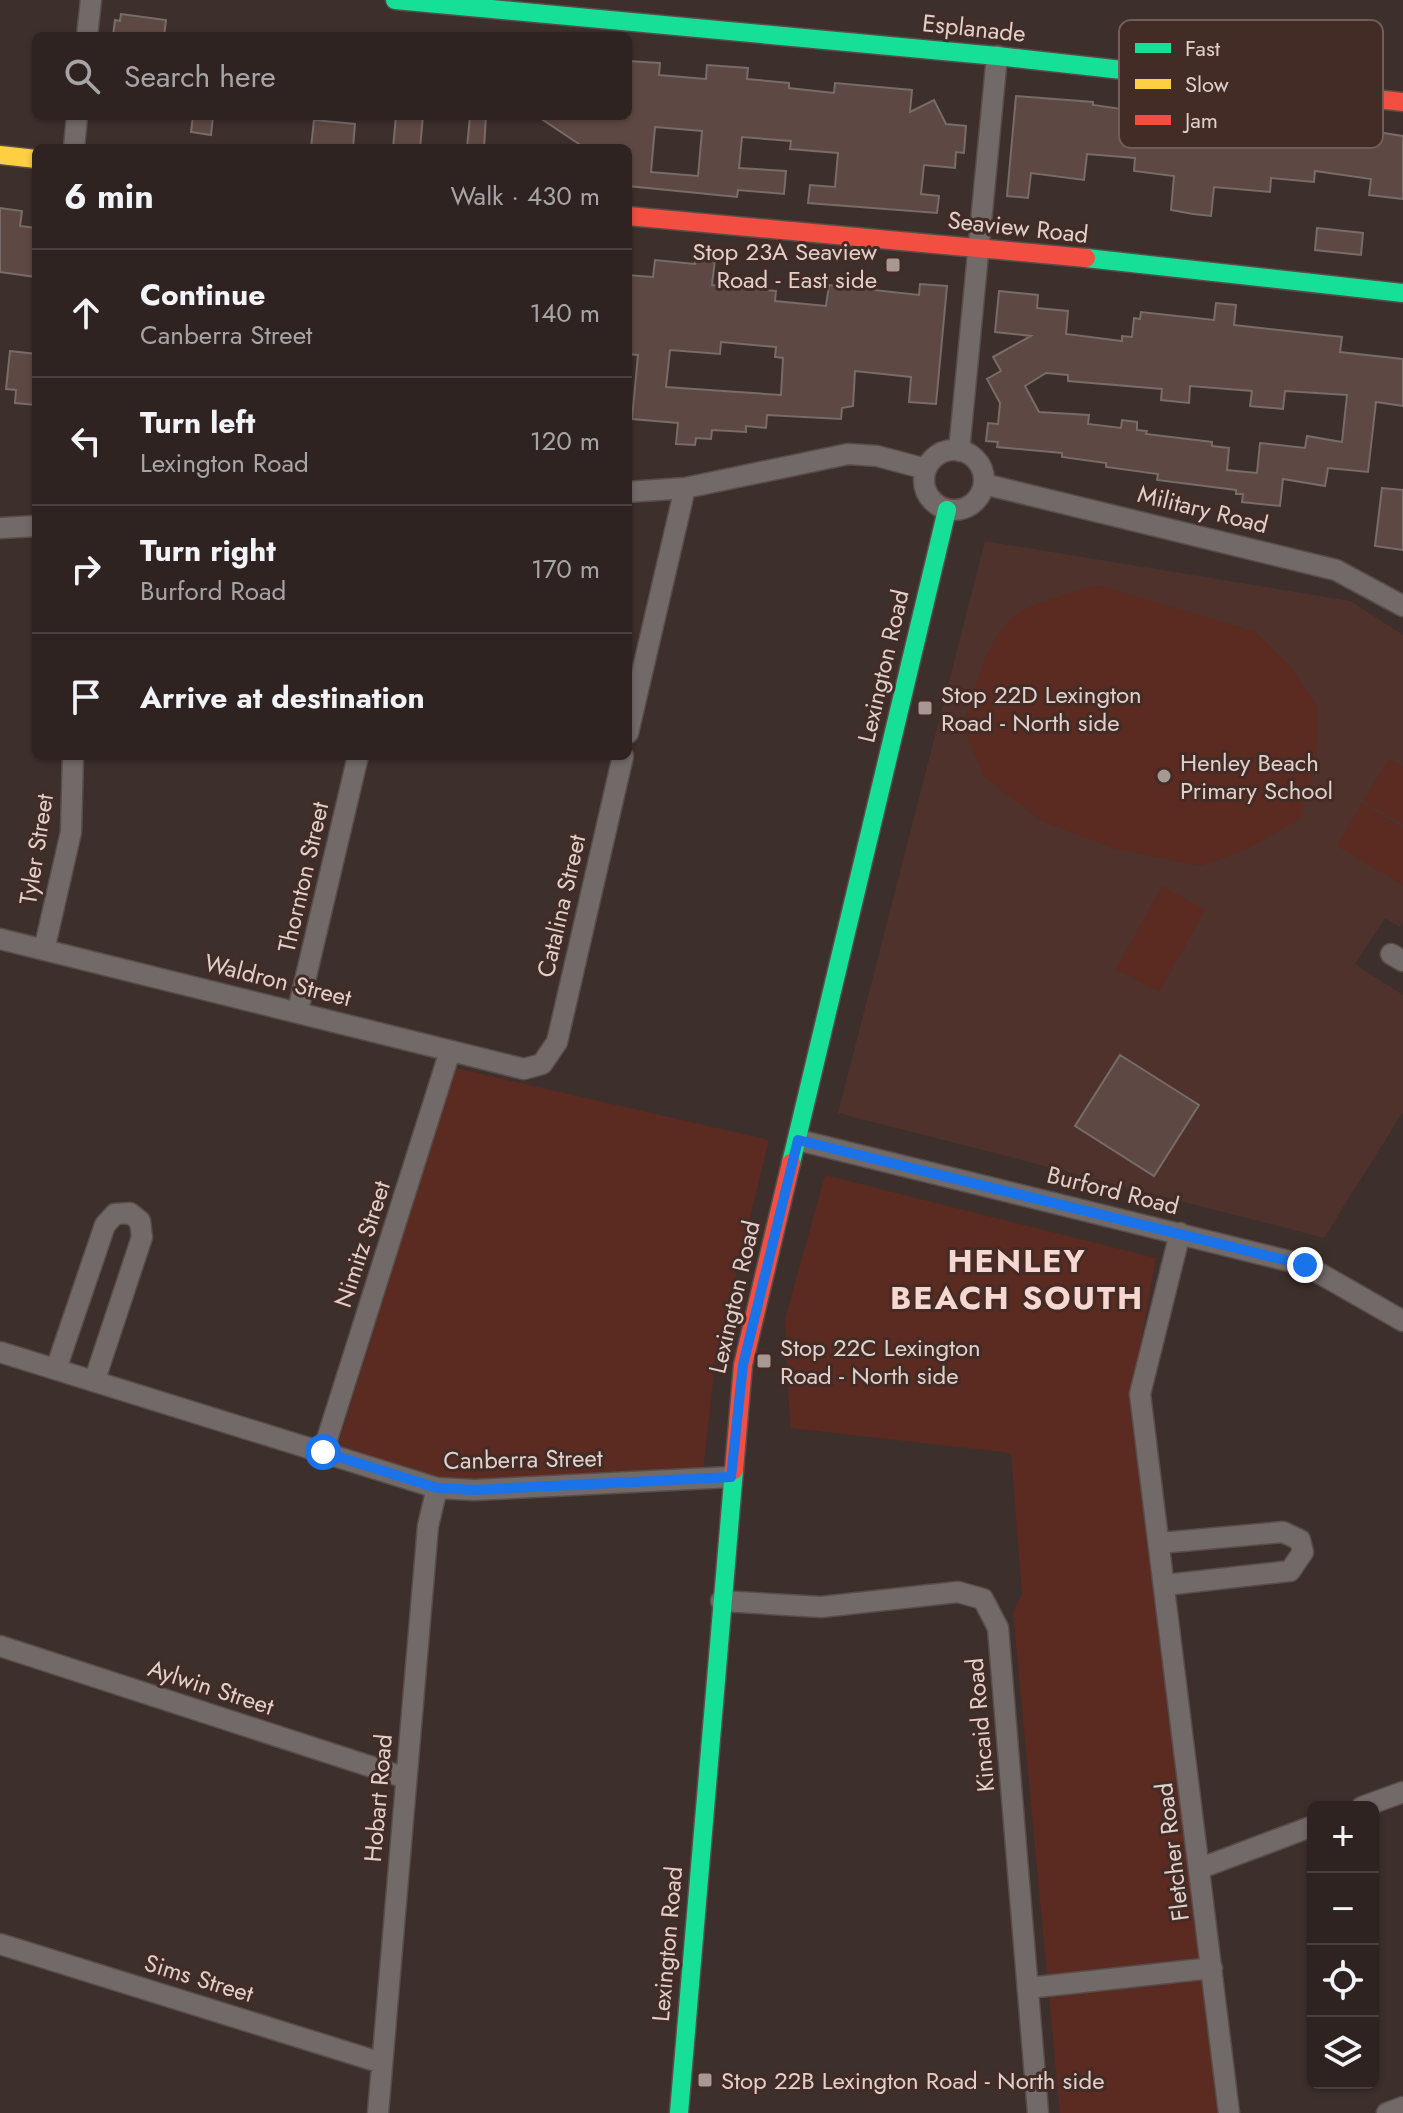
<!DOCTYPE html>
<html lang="en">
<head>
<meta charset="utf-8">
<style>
	body { margin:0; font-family:Jost,sans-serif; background:#3a2f2e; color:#f1f3f6 }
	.controls { position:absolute; right:24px; bottom:24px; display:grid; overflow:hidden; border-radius:12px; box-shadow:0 2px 6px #0004 }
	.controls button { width:72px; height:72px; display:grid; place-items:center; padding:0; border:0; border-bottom:2px solid #49403f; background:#2e2321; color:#f1f3f6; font:40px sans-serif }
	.stop { position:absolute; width:24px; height:24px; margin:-18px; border:6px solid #1a73e8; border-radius:50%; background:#fff }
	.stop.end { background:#1a73e8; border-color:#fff; box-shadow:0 2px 8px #0008 }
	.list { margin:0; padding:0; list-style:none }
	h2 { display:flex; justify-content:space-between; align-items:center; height:104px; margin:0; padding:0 32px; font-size:34px }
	h2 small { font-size:26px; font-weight:400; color:#a7a4a5 }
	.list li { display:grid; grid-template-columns:52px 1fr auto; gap:24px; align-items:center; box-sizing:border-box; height:128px; padding:0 32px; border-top:2px solid #49403f }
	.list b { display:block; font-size:30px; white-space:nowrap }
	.list p { margin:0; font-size:26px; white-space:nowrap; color:#a7a4a5 }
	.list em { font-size:26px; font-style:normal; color:#a7a4a5 }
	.icon { flex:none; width:44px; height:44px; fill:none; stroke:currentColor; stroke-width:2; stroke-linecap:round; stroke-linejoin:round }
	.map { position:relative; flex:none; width:1403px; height:2113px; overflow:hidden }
	.search { position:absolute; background:#2e2321; box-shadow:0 2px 6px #0004; left:32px; top:32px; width:600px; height:88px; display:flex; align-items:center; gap:20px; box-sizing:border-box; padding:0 28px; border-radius:12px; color:#a7a4a5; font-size:30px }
	.panel { position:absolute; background:#2e2321; box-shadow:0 2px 6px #0004; left:32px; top:144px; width:600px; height:616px; border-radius:12px }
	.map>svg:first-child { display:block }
	.built { fill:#4e322b }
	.green { fill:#5b2b21 }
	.building { fill:#5e4843; stroke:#776c69; stroke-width:2; fill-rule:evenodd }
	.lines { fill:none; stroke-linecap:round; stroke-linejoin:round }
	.street-casing { stroke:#594d4a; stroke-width:23 }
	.fast-casing { stroke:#594d4a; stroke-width:21 }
	.slow-casing { stroke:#594d4a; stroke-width:21 }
	.jam-casing { stroke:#594d4a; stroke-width:21 }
	.street { stroke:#726a68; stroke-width:20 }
	.fast { stroke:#16e098; stroke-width:18 }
	.slow { stroke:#ffcf43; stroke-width:18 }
	.jam { stroke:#f24e42; stroke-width:18 }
	.route { stroke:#1a73e8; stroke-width:10 }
	.poi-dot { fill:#a79894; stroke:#432b26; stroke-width:3 }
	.labels { text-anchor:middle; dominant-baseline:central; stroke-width:6; stroke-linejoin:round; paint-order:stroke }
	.street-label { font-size:24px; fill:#e0d0cc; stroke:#432b26 }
	.poi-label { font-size:24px; fill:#e0d0cc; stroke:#432b26; text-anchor:start }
	.district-label { font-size:32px; font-weight:bold; letter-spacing:2px; fill:#f8d7d0; stroke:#432b26 }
	.key { fill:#432b26; stroke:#725d58; stroke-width:2 }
	.key-label { font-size:22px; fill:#e0d0cc }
</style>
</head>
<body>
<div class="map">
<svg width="1403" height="2113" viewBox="0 0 1403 2113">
	<rect width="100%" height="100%" fill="#3d2f2c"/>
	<!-- built -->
	<path class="built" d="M985 541 1351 601 1403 635V922L1400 927 1385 918 1355 964 1403 995V1112L1324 1238 838 1113Z"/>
	<!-- green -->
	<path class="green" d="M1098 585 1256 632 1293 669 1318 707 1316 760 1300 819 1243 851 1200 866 1116 849 1042 821 984 777 963 727C975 690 987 627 1027 608 1049 598 1075 592 1098 585Z
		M1389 759 1403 767V824L1363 801Z
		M1362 803 1403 828V885L1337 846Z
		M1162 886 1205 910 1159 992 1116 969Z
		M455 1068 769 1140 716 1356 703 1471 455 1482 338 1445Z
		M825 1175 1156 1258 1131 1396 1219 2113H1060L1013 1612 1022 1594 1011 1453 790 1428 785 1319Z"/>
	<!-- building -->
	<path class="building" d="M121 14 166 20 164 36H113L115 20 120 21Z
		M628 61 660 63 659 75 706 79 707 65 748 68 747 79 789 83V88L834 93 835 83 912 90 910 112 934 100 946 124 966 126 964 153 956 152 955 168 924 165 921 194 939 196 937 213 808 203 810 185 835 187 838 153 790 149 791 141 742 137 739 168 786 171 784 194 738 190 737 197 628 186V148H585L537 116H628ZM655 127 702 131 698 176 651 172Z
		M1016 96 1093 102V105L1165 115V120L1237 126 1238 116 1276 119 1275 134 1324 138 1325 129 1333 130V125L1403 136V199L1369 195 1371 179 1315 171 1314 182 1271 178 1270 192 1214 187 1211 216 1193 214 1171 210 1174 176 1134 171 1135 158 1087 154 1084 180 1031 173 1028 198 1007 196Z
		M193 116H213L211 135 191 132Z
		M396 116H423L420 148H393Z
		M470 116H486L484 148H467Z
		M314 120 355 124 353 148H311Z
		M0 208 22 211 20 226 36 228V277L0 272Z
		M1317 228 1363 233 1361 255 1315 250Z
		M696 257 715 259 712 285 776 291 775 301 826 306 829 285 919 295 920 284 947 286 936 404 909 402 911 377 855 371 853 406 842 408 841 419 767 415 766 428 746 426V432L712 430 711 439 696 438 695 445 676 444 678 423 632 419 638 355 628 354V275L653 277 655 260 695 264ZM721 342 776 347 775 357 783 358 781 395 666 387 670 350 720 354Z
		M999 291 1038 295 1037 308 1068 311 1066 334 1122 341V336L1132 337 1134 318 1140 319 1141 312 1214 320 1216 303 1236 305 1234 325 1342 337 1340 352 1403 359V406L1376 402 1368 472 1328 468 1325 486 1283 479 1280 506 1242 502 1243 494H1236V490L1157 480 1158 474 1106 467V463L1062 457V453L997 447 998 442 986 441 988 423 998 424 1000 403 987 379 1001 371 993 357 1031 336 995 332ZM1046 373 1068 375V381L1162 389 1161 400 1189 403 1190 386 1252 391 1250 406 1283 409 1285 391 1347 395 1342 442 1307 436 1305 448 1260 443 1257 473 1227 470 1229 448 1212 446V442L1146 434 1147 431 1137 430V422L1122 420 1121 428 1088 424 1089 415 1039 412 1025 386Z
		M10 351 36 354V405L15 403 16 390 6 389Z
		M1382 488 1403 490V550L1375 546Z
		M1120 1055 1199 1105 1154 1176 1075 1126Z"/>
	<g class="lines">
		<!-- street casing -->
		<g class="street-casing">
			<path id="street" d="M87 36 91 0
				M74 148 77 116
				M924 480a30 30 0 1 1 60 0a30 30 0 1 1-60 0Z
				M959 451 997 56
				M984 484 1336 570 1403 606
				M628 492 685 488 848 454 877 456 926 469
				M0 528 36 526
				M628 733 685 488
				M0 939 524 1069 542 1064 557 1042 623 756
				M44 950 71 832 73 756
				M1391 954 1403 961
				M298 1010 358 756
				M798 1140 1305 1265 1403 1321
				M1180 1233 1140 1394 1229 2113
				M0 1352 437 1488 474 1490 731 1477
				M56 1369 105 1225 115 1214 130 1213 140 1221 142 1237 95 1379
				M323 1452 450 1051
				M1160 1543 1283 1532 1300 1540 1303 1552 1290 1571 1165 1585
				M721 1601 821 1607 958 1592 983 1599 998 1628 1038 2113
				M0 1646 406 1778
				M1362 1807 1403 1792
				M1201 1868 1313 1826
				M0 1944 382 2063
				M1028 1988 1212 1968
				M378 2113 428 1526 437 1488
				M1387 2113 1403 2107"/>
		</g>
		<!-- fast casing -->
		<g class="fast-casing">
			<path id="fast" d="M395 0 997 56 1230 82
				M1086 258 1403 293
				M791 1163 947 510
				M679 2113 734 1470"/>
		</g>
		<!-- slow casing -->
		<g class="slow-casing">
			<path id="slow" d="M0 155 36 159"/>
		</g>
		<!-- jam casing -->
		<g class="jam-casing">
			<path id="jam" d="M1230 82 1403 102
				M628 216 1086 258
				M734 1470 743 1365 791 1163"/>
		</g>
		<!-- street -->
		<use href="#street" class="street"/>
		<!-- fast -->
		<use href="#fast" class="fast"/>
		<!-- slow -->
		<use href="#slow" class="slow"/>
		<!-- jam -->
		<use href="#jam" class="jam"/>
	</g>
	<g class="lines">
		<!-- route -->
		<path class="route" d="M323 1452 437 1488 474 1490 731 1477 743 1365 798 1140 1305 1265"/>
	</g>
	<!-- markers -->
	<g class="poi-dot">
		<rect x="885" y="257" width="16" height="16" rx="4"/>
		<rect x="917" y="700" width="16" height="16" rx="4"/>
		<circle cx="1164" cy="776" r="8"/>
		<rect x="756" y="1353" width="16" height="16" rx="4"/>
		<rect x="697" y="2072" width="16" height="16" rx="4"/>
	</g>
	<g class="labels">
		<!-- street labels -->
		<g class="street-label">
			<text transform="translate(974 28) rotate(6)">Esplanade</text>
			<text transform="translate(1018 227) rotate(6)">Seaview Road</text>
			<text transform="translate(1203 509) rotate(14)">Military Road</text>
			<text transform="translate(883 666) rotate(-77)">Lexington Road</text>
			<text transform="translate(36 849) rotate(-81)">Tyler Street</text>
			<text transform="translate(303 877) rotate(-77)">Thornton Street</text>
			<text transform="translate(561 906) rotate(-77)">Catalina Street</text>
			<text transform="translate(278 980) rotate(14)">Waldron Street</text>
			<text transform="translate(1113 1190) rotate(14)">Burford Road</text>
			<text transform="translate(362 1244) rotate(-72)">Nimitz Street</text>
			<text transform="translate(734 1297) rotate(-77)">Lexington Road</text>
			<text transform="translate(523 1459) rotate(-1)">Canberra Street</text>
			<text transform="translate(211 1687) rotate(18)">Aylwin Street</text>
			<text transform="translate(980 1725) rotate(-95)">Kincaid Road</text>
			<text transform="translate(378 1798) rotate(-85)">Hobart Road</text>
			<text transform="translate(1172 1852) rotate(-97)">Fletcher Road</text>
			<text transform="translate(667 1944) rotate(-85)">Lexington Road</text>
			<text transform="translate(199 1978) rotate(17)">Sims Street</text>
		</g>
		<!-- poi labels -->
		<g class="poi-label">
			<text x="877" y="251" text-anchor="end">Stop 23A Seaview<tspan x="877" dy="28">Road - East side</tspan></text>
			<text x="941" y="694">Stop 22D Lexington<tspan x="941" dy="28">Road - North side</tspan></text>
			<text x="1180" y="762">Henley Beach<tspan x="1180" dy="28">Primary School</tspan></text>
			<text x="780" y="1347">Stop 22C Lexington<tspan x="780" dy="28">Road - North side</tspan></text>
			<text x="721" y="2080">Stop 22B Lexington Road - North side</text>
		</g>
		<!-- district labels -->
		<g class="district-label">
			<text x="1017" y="1261">HENLEY<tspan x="1017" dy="37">BEACH SOUTH</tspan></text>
		</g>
	</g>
	<!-- legend -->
	<rect x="1119" y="20" width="264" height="128" rx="12" class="key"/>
	<rect x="1135" y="43" width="36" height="10" fill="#16e098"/>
	<rect x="1135" y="79" width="36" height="10" fill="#ffcf43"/>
	<rect x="1135" y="115" width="36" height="10" fill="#f24e42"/>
	<g class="key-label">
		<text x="1185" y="56">Fast</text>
		<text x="1185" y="92">Slow</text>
		<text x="1185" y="128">Jam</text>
	</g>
</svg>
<div class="controls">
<button>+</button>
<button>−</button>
<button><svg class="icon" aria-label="locate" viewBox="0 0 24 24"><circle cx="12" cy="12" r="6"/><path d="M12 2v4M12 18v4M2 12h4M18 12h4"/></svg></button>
<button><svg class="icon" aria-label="layers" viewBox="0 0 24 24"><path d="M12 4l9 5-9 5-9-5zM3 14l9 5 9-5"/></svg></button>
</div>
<div class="stop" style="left:323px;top:1452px"></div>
<div class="stop end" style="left:1305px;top:1265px"></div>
<div class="search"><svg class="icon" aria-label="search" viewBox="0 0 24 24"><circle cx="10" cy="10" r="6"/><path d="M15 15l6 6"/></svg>Search here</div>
<section class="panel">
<h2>6 min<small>Walk · 430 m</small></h2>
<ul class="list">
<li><svg class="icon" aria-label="ahead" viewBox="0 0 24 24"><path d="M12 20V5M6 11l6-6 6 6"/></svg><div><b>Continue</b><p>Canberra Street</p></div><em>140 m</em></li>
<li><svg class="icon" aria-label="left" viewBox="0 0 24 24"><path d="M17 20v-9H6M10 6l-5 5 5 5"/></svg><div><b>Turn left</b><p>Lexington Road</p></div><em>120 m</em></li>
<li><svg class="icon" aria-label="right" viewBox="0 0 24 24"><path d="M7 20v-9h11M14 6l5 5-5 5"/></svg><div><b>Turn right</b><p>Burford Road</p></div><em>170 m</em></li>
<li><svg class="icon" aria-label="arrive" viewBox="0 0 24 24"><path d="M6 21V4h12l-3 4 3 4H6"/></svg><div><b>Arrive at destination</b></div></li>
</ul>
</section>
</div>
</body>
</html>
